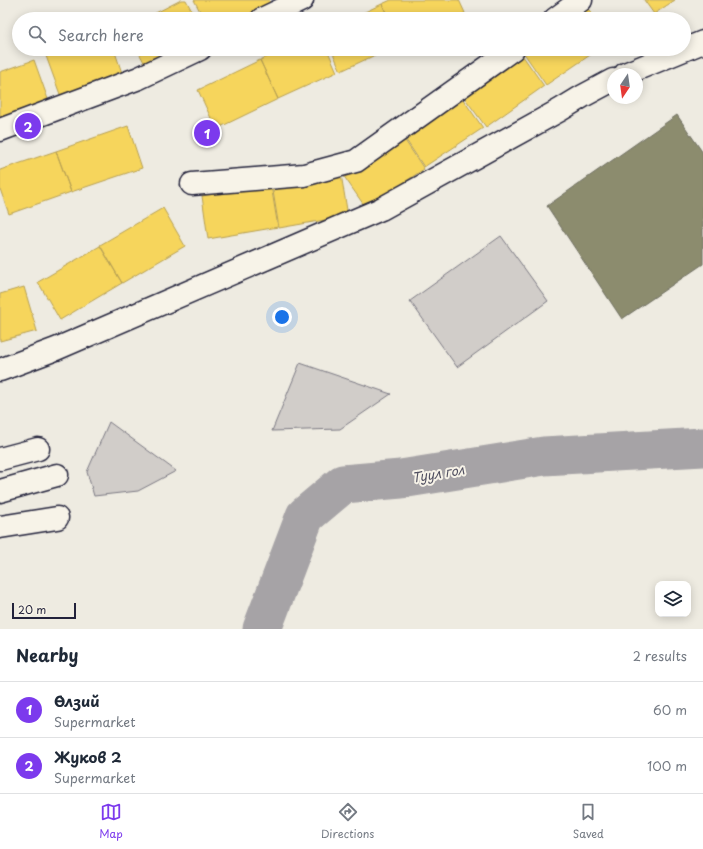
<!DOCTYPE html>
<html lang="en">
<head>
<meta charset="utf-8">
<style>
	body { margin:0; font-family:"Playpen Sans",sans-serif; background:#f6f6f7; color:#1f2937 }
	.controls { position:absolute; right:12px; bottom:12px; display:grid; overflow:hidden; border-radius:8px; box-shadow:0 2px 10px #0003 }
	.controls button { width:36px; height:36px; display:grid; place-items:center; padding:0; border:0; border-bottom:1px solid #e0e1e3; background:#fff; color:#1f2937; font:20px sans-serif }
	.compass { position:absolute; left:607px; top:68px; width:36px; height:36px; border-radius:50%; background:#fff; box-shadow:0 2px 10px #0003; rotate:193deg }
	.scale { position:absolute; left:12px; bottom:10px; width:64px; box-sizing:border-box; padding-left:4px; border:2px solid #22223b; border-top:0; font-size:11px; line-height:14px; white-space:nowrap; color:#22223b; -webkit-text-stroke:3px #f7f3e8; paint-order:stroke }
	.you { position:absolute; left:282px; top:317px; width:14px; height:14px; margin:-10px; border:3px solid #fff; border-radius:50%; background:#1a73e8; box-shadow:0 0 0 6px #1a73e833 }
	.badge { display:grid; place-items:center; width:26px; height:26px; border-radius:50%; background:#7c3aed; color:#fff; font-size:13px; font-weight:700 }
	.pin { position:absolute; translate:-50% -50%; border:2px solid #fff; box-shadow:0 1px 4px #0006 }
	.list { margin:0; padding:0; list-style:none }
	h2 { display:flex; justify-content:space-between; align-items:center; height:52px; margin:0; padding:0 16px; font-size:17px }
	h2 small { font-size:13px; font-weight:400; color:#747a83 }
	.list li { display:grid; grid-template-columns:26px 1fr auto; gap:12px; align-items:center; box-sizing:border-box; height:56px; padding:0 16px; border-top:1px solid #e0e1e3 }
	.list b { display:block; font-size:15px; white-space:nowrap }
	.list p { margin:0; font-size:13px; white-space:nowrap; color:#747a83 }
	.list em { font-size:13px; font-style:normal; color:#747a83 }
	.icon { flex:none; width:22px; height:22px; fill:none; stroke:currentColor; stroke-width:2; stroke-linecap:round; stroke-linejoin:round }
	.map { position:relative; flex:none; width:703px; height:629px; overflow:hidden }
	.search { position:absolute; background:#fff; box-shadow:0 2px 10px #0003; left:12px; right:12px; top:12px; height:44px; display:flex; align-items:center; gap:10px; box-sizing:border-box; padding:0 14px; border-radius:22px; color:#747a83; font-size:15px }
	.sheet { height:164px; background:#fff }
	nav { display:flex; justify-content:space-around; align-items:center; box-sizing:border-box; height:56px; border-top:1px solid #e0e1e3; background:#fff; font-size:11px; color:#747a83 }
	nav a { display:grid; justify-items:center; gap:2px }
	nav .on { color:#7c3aed }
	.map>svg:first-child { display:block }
	.green { fill:#d1cdc9; stroke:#7a7882 }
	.homes { fill:#f6d55c; stroke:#b69f52 }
	.industry { fill:#8c8c6e; stroke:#6c6c5f }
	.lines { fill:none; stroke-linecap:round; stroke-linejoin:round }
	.river { stroke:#a6a3a6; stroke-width:39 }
	.minor-casing { stroke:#22223b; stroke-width:25 }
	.minor { stroke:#f7f3e8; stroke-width:22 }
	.labels { text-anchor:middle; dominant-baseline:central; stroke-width:4; stroke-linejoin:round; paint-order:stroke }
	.water-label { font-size:13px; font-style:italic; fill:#504f60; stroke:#f7f3e8 }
</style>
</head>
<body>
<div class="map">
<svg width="703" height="629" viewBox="0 0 703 629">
	<rect width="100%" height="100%" fill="#eeebe1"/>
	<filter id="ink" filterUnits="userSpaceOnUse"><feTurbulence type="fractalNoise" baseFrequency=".025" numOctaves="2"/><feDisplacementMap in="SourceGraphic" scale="8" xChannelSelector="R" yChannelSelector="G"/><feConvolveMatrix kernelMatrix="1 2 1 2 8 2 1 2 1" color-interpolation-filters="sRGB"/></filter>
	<g filter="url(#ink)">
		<!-- green -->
		<path class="green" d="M501 236 548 301 457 367 410 301Z
			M300 363 391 394 340 429 272 431Z
			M109 422 176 471 138 491 94 496 87 472Z"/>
		<!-- homes -->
		<path class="homes" d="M181 0H186L196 19H144Z
			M194 0H269L272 6 247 19H204Z
			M391 0H459L465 13 453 19H389L382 4Z
			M644 0H675L654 14Z
			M382 4 389 19H350Z
			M586 5 595 19H566Z
			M65 49H114L123 76 61 97 46 56Z
			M137 49H184L147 68Z
			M284 49H327L337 72 278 99 260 60Z
			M331 49H388L341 71Z
			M521 49H599L546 85Z
			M520 52 544 86 486 127 461 93Z
			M34 60 49 102 0 119V72Z
			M260 60 278 99 216 129 198 90Z
			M460 95 483 128 424 167 402 134Z
			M128 126 142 168 71 192 56 151Z
			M402 136 424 169 366 208 343 175Z
			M56 151 71 192 9 214 0 189V170Z
			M341 174 348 216 279 228 272 185Z
			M271 185 278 227 208 239 202 196Z
			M163 208 185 246 122 283 100 245Z
			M100 246 122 283 60 320 38 282Z
			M24 287 37 331 0 341V294Z"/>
		<!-- industry -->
		<path class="industry" d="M677 115 703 153V264L622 319 547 206Z"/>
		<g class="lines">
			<!-- river -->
			<path class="river" d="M262 629 305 516 343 484 401 479 544 456 703 447"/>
			<!-- minor casing -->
			<g class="minor-casing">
				<path id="minor" d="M262 19 302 0
					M555 19 581 0
					M625 74 703 42
					M0 130 139 78 200 49
					M192 184 304 175 356 161 513 49
					M0 370 56 349 381 209 560 110 583 96 613 80
					M0 459 38 449
					M0 491 57 475
					M0 527 57 518"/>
			</g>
			<!-- minor -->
			<use href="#minor" class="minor"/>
		</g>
	</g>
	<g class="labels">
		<!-- water labels -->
		<g class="water-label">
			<text transform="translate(438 473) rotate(-9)">Туул гол</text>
		</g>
	</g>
</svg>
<div class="controls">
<button><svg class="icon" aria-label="layers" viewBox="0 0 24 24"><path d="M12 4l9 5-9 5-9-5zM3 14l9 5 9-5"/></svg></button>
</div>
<svg class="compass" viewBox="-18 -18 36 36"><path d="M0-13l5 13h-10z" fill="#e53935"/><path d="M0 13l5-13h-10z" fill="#747a83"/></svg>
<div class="scale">20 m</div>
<div class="you"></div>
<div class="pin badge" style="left:207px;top:133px">1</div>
<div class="pin badge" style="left:28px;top:126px">2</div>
<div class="search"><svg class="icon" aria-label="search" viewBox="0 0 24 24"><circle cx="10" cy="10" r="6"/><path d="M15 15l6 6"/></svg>Search here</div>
</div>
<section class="sheet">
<h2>Nearby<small>2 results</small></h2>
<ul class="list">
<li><span class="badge">1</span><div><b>Өлзий</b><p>Supermarket</p></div><em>60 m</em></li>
<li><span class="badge">2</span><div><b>Жуков 2</b><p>Supermarket</p></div><em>100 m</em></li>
</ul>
</section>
<nav>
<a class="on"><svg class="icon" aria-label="map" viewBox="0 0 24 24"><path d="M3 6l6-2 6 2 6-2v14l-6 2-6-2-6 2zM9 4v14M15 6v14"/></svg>Map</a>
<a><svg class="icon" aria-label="directions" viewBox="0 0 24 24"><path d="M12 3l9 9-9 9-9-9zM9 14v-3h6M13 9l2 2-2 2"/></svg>Directions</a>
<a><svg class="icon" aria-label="saved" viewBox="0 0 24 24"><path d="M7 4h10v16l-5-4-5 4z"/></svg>Saved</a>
</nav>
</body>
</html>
